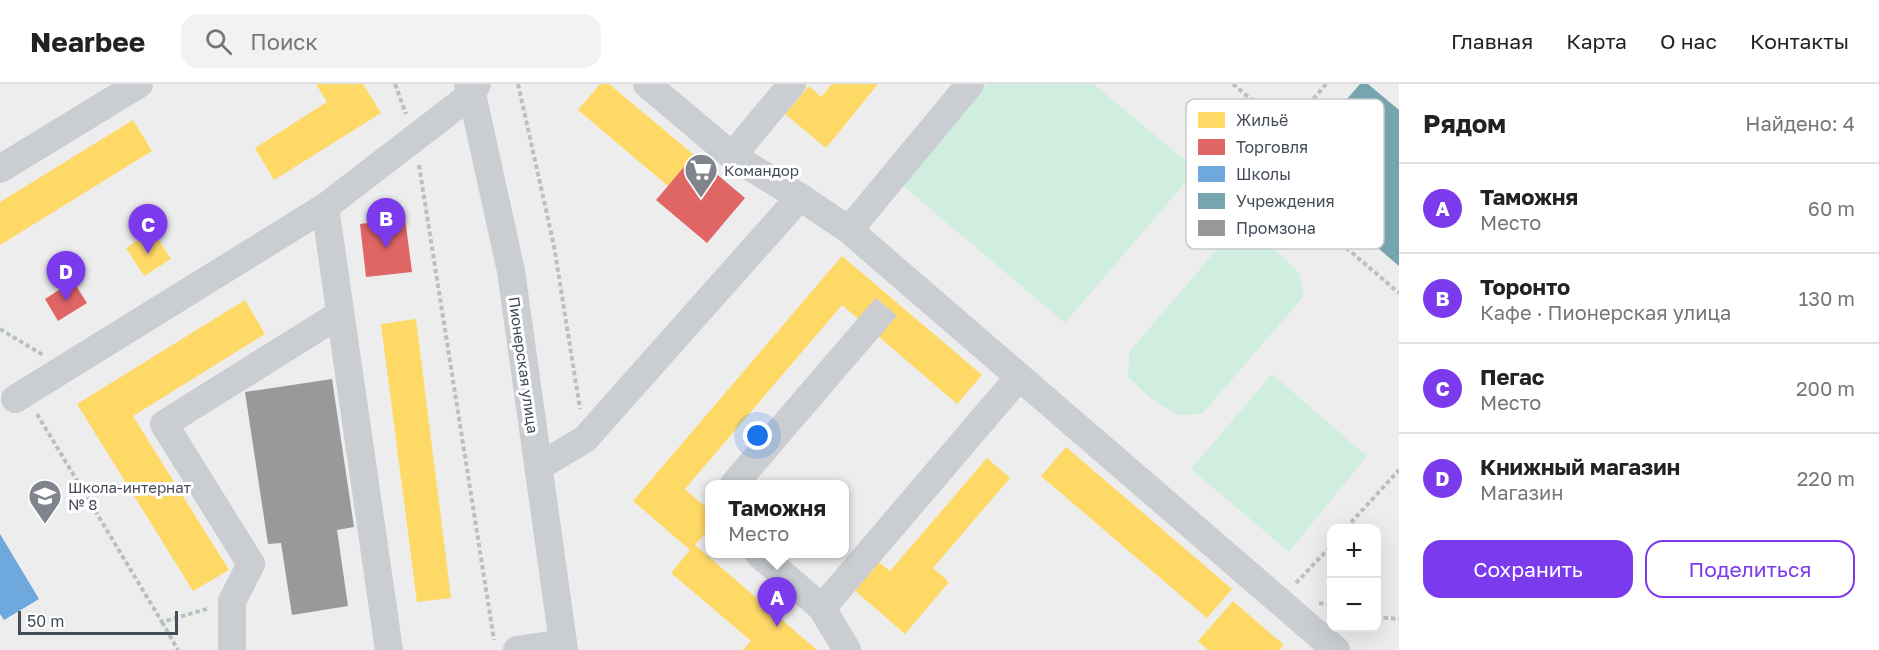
<!DOCTYPE html>
<html lang="ru">
<head>
<meta charset="utf-8">
<style>
	body { margin:0; font-family:"Golos Text",sans-serif; background:#f2f2f2; color:#222 }
	.controls { position:absolute; right:18px; bottom:18px; display:grid; overflow:hidden; border-radius:12px; box-shadow:0 6px 24px #0002 }
	.controls button { width:54px; height:54px; display:grid; place-items:center; padding:0; border:0; border-bottom:2px solid #e0e0e0; background:#fff; color:#222; font:30px sans-serif }
	.scale { position:absolute; left:18px; bottom:15px; width:160px; box-sizing:border-box; padding-left:6px; border:3px solid #444c5a; border-top:0; font-size:16px; line-height:21px; white-space:nowrap; color:#444c5a; -webkit-text-stroke:4px #fff; paint-order:stroke }
	.you { position:absolute; left:758px; top:352px; width:21px; height:21px; margin:-15px; border:4px solid #fff; border-radius:50%; background:#1a73e8; box-shadow:0 0 0 9px #1a73e833 }
	.badge { display:grid; place-items:center; width:39px; height:39px; border-radius:50%; background:#7c3aed; color:#fff; font-size:20px; font-weight:700 }
	.pin { position:absolute; translate:-50% -50px; filter:drop-shadow(0 2px 3px #0008) }
	.pin::after { content:''; position:absolute; top:32px; width:21px; height:18px; background:inherit; clip-path:polygon(0 0,100% 0,50% 100%) }
	.popup { position:absolute; left:705px; top:396px; width:144px; height:78px; box-sizing:border-box; display:grid; place-content:center; border-radius:12px; background:#fff; filter:drop-shadow(0 2px 4px #0005); font-size:20px; white-space:nowrap; color:#767676 }
	.popup b { font-size:22px; color:#222 }
	.popup::after { content:''; position:absolute; left:50%; top:100%; margin-left:-12px; border:12px solid transparent; border-top-color:#fff }
	.list { margin:0; padding:0; list-style:none }
	h2 { display:flex; justify-content:space-between; align-items:center; height:78px; margin:0; padding:0 24px; font-size:26px }
	h2 small { font-size:20px; font-weight:400; color:#767676 }
	.list li { display:grid; grid-template-columns:39px 1fr auto; gap:18px; align-items:center; box-sizing:border-box; height:90px; padding:0 24px; border-top:2px solid #e0e0e0 }
	.list b { display:block; font-size:22px; white-space:nowrap }
	.list p { margin:0; font-size:20px; white-space:nowrap; color:#767676 }
	.list em { font-size:20px; font-style:normal; color:#767676 }
	.actions { display:flex; gap:12px; padding:18px 24px }
	.actions a { flex:1; padding:14px 0; border:2px solid #7c3aed; border-radius:18px; text-align:center; font-size:21px; color:#7c3aed }
	.actions .main { background:#7c3aed; color:#fff }
	.icon { flex:none; width:33px; height:33px; fill:none; stroke:currentColor; stroke-width:2; stroke-linecap:round; stroke-linejoin:round }
	.map { position:relative; flex:none; width:1399px; height:566px; overflow:hidden }
	header { display:flex; align-items:center; gap:36px; box-sizing:border-box; height:84px; padding:0 30px; background:#fff; border-bottom:2px solid #e0e0e0 }
	header strong { font-size:28px }
	nav { display:flex; gap:33px; margin-inline-start:auto; font-size:21px }
	.search { width:420px; height:54px; background:#f2f2f2; display:flex; align-items:center; gap:15px; box-sizing:border-box; padding:0 21px; border-radius:18px; color:#767676; font-size:22px }
	main { display:flex }
	aside { flex:1; background:#fff }
	.map>svg:first-child { display:block }
	.green { fill:#d0eee0 }
	.homes { fill:#ffd966 }
	.shops { fill:#e06666 }
	.schools { fill:#6fa8dc }
	.public { fill:#76a5af }
	.industry { fill:#999 }
	.lines { fill:none; stroke-linecap:round; stroke-linejoin:round }
	.minor-tunnel { stroke:#cccdd0; stroke-width:28; stroke-dasharray:28 14; stroke-linecap:butt }
	.path { stroke:#b6c2c1; stroke-width:4; stroke-dasharray:4.5 3; stroke-linecap:butt }
	.minor { stroke:#cacdd1; stroke-width:28 }
	.labels { text-anchor:middle; dominant-baseline:central; stroke-width:6; stroke-linejoin:round; paint-order:stroke }
	.poi-label { font-size:15px; fill:#444c5a; stroke:#fff; text-anchor:start }
	.street-label { font-size:15px; fill:#444c5a; stroke:#fff }
	.key { fill:#fff; stroke:#c7c9ce; stroke-width:1.5 }
	.key-label { font-size:16px; fill:#444c5a }
</style>
</head>
<body>
<header>
<strong>Nearbee</strong>
<div class="search"><svg class="icon" aria-label="search" viewBox="0 0 24 24"><circle cx="10" cy="10" r="6"/><path d="M15 15l6 6"/></svg>Поиск</div>
<nav><a>Главная</a><a>Карта</a><a>О нас</a><a>Контакты</a></nav>
</header>
<main>
<div class="map">
<svg width="1399" height="566" viewBox="0 0 1399 566">
	<rect width="100%" height="100%" fill="#eeeded"/>
	<!-- green -->
	<path class="green" d="M987 0H1094L1196 86 1065 239 902 101Z
		M1251 147 1279 169 1300 190 1304 212 1202 330 1178 331 1151 315 1128 293 1129 268 1231 149Z
		M1272 290 1367 372 1289 468 1191 385Z"/>
	<!-- homes -->
	<path class="homes" d="M316 0H363L381 29 274 96 255 64 327 18Z
		M600 0H609L694 71 668 102 578 26Z
		M832 0H878L826 64 785 30 809 2 821 13Z
		M133 36 152 67 0 161V118Z
		M153 147 171 175 144 192 126 164Z
		M842 172 982 291 957 320 842 221 685 405 710 427V444L695 461 817 566H743L751 557 671 489 690 466 633 417Z
		M245 216 265 250 133 332 229 486 193 507 77 320Z
		M416 235 451 514 417 518 381 240Z
		M1066 363 1232 505 1207 534 1041 392Z
		M987 374 1010 394 933 484 949 498 905 550 853 505 877 477 890 487Z
		M1233 517 1284 561 1279 566H1208L1198 557Z"/>
	<!-- shops -->
	<path class="shops" d="M694 71 745 114 707 159 656 116Z
		M405 134 412 188 366 193 360 140Z
		M73 197 87 219 58 237 45 215Z"/>
	<!-- schools -->
	<path class="schools" d="M0 450 39 515 4 536 0 530Z"/>
	<!-- public -->
	<path class="public" d="M1360 0H1368L1399 26V182L1286 86Z"/>
	<!-- industry -->
	<path class="industry" d="M332 295 354 443 337 446 348 522 292 531 281 459 268 460 245 308Z"/>
	<g class="lines">
		<!-- minor-tunnel -->
		<path class="minor-tunnel" d="M868 244 893 215"/>
		<!-- path -->
		<path class="path" d="M395 0 406 30
			M518 0 554 162 580 325
			M1233 0 1287 46
			M1326 0 1254 85 1399 209
			M419 81 494 556
			M0 245 43 271
			M37 330 162 538 210 524
			M1346 444 1399 386
			M1296 499 1332 461
			M1319 519 1332 521
			M1376 533 1399 535
			M162 538 178 566"/>
		<!-- minor -->
		<path class="minor" d="M468 0 472 10 511 187 564 566
			M647 0 732 72 800 113 849 146 970 0
			M732 72 792 0
			M0 85 139 0
			M325 123 389 566
			M849 146 1336 566
			M15 315 325 123 472 10 477 0
			M538 383 585 355 800 113
			M734 400 868 244
			M759 470 822 524
			M232 566V517L251 480 164 340 340 230
			M517 566 563 559
			M847 566 822 524 1019 293"/>
	</g>
	<!-- icons -->
	<defs>
		<g id="supermarket-pin" transform="scale(1.725)"><path d="M0 17L-7.5 6A9.5 9.5 0 1 1 7.5 6Z" fill="#80848d" stroke="#fff"/><path d="M-6-5.5h2.5l.6 2H6L4.5 2H-2.5L-4.4-4H-6ZM-1.5 3.2a1.3 1.3 0 1 0 .1 0ZM3 3.2a1.3 1.3 0 1 0 .1 0Z" fill="#fff"/></g>
		<g id="school-pin" transform="scale(1.725)"><path d="M0 17L-7.5 6A9.5 9.5 0 1 1 7.5 6Z" fill="#80848d" stroke="#fff"/><path d="M0-5L7-2L0 1L-7-2ZM-4 1L0 2.5L4 1V4Q0 6-4 4Z" fill="#fff"/></g>
	</defs>
	<g fill-rule="evenodd">
		<use href="#supermarket-pin" x="701" y="86"/>
		<use href="#school-pin" x="45" y="412"/>
	</g>
	<g class="labels">
		<!-- poi labels -->
		<g class="poi-label">
			<text x="724" y="86">Командор</text>
			<text x="68" y="403">Школа-интернат<tspan x="68" dy="17">№ 8</tspan></text>
		</g>
		<!-- street labels -->
		<g class="street-label">
			<text transform="translate(524 281) rotate(82)">Пионерская улица</text>
		</g>
	</g>
	<!-- legend -->
	<rect x="1186" y="15" width="198" height="150" rx="9" class="key"/>
	<rect x="1198" y="28" width="27" height="16" fill="#ffd966"/>
	<rect x="1198" y="55" width="27" height="16" fill="#e06666"/>
	<rect x="1198" y="82" width="27" height="16" fill="#6fa8dc"/>
	<rect x="1198" y="109" width="27" height="16" fill="#76a5af"/>
	<rect x="1198" y="136" width="27" height="16" fill="#999"/>
	<g class="key-label">
		<text x="1236" y="42">Жильё</text>
		<text x="1236" y="69">Торговля</text>
		<text x="1236" y="96">Школы</text>
		<text x="1236" y="123">Учреждения</text>
		<text x="1236" y="150">Промзона</text>
	</g>
</svg>
<div class="controls">
<button>+</button>
<button>−</button>
</div>
<div class="scale">50 m</div>
<div class="you"></div>
<div class="pin badge" style="left:777px;top:543px">A</div>
<div class="popup"><b>Таможня</b>Место</div>
<div class="pin badge" style="left:386px;top:164px">B</div>
<div class="pin badge" style="left:148px;top:170px">C</div>
<div class="pin badge" style="left:66px;top:217px">D</div>
</div>
<aside>
<h2>Рядом<small>Найдено: 4</small></h2>
<ul class="list">
<li><span class="badge">A</span><div><b>Таможня</b><p>Место</p></div><em>60 m</em></li>
<li><span class="badge">B</span><div><b>Торонто</b><p>Кафе · Пионерская улица</p></div><em>130 m</em></li>
<li><span class="badge">C</span><div><b>Пегас</b><p>Место</p></div><em>200 m</em></li>
<li><span class="badge">D</span><div><b>Книжный магазин</b><p>Магазин</p></div><em>220 m</em></li>
</ul>
<div class="actions"><a class="main">Сохранить</a><a>Поделиться</a></div>
</aside>
</main>
</body>
</html>
